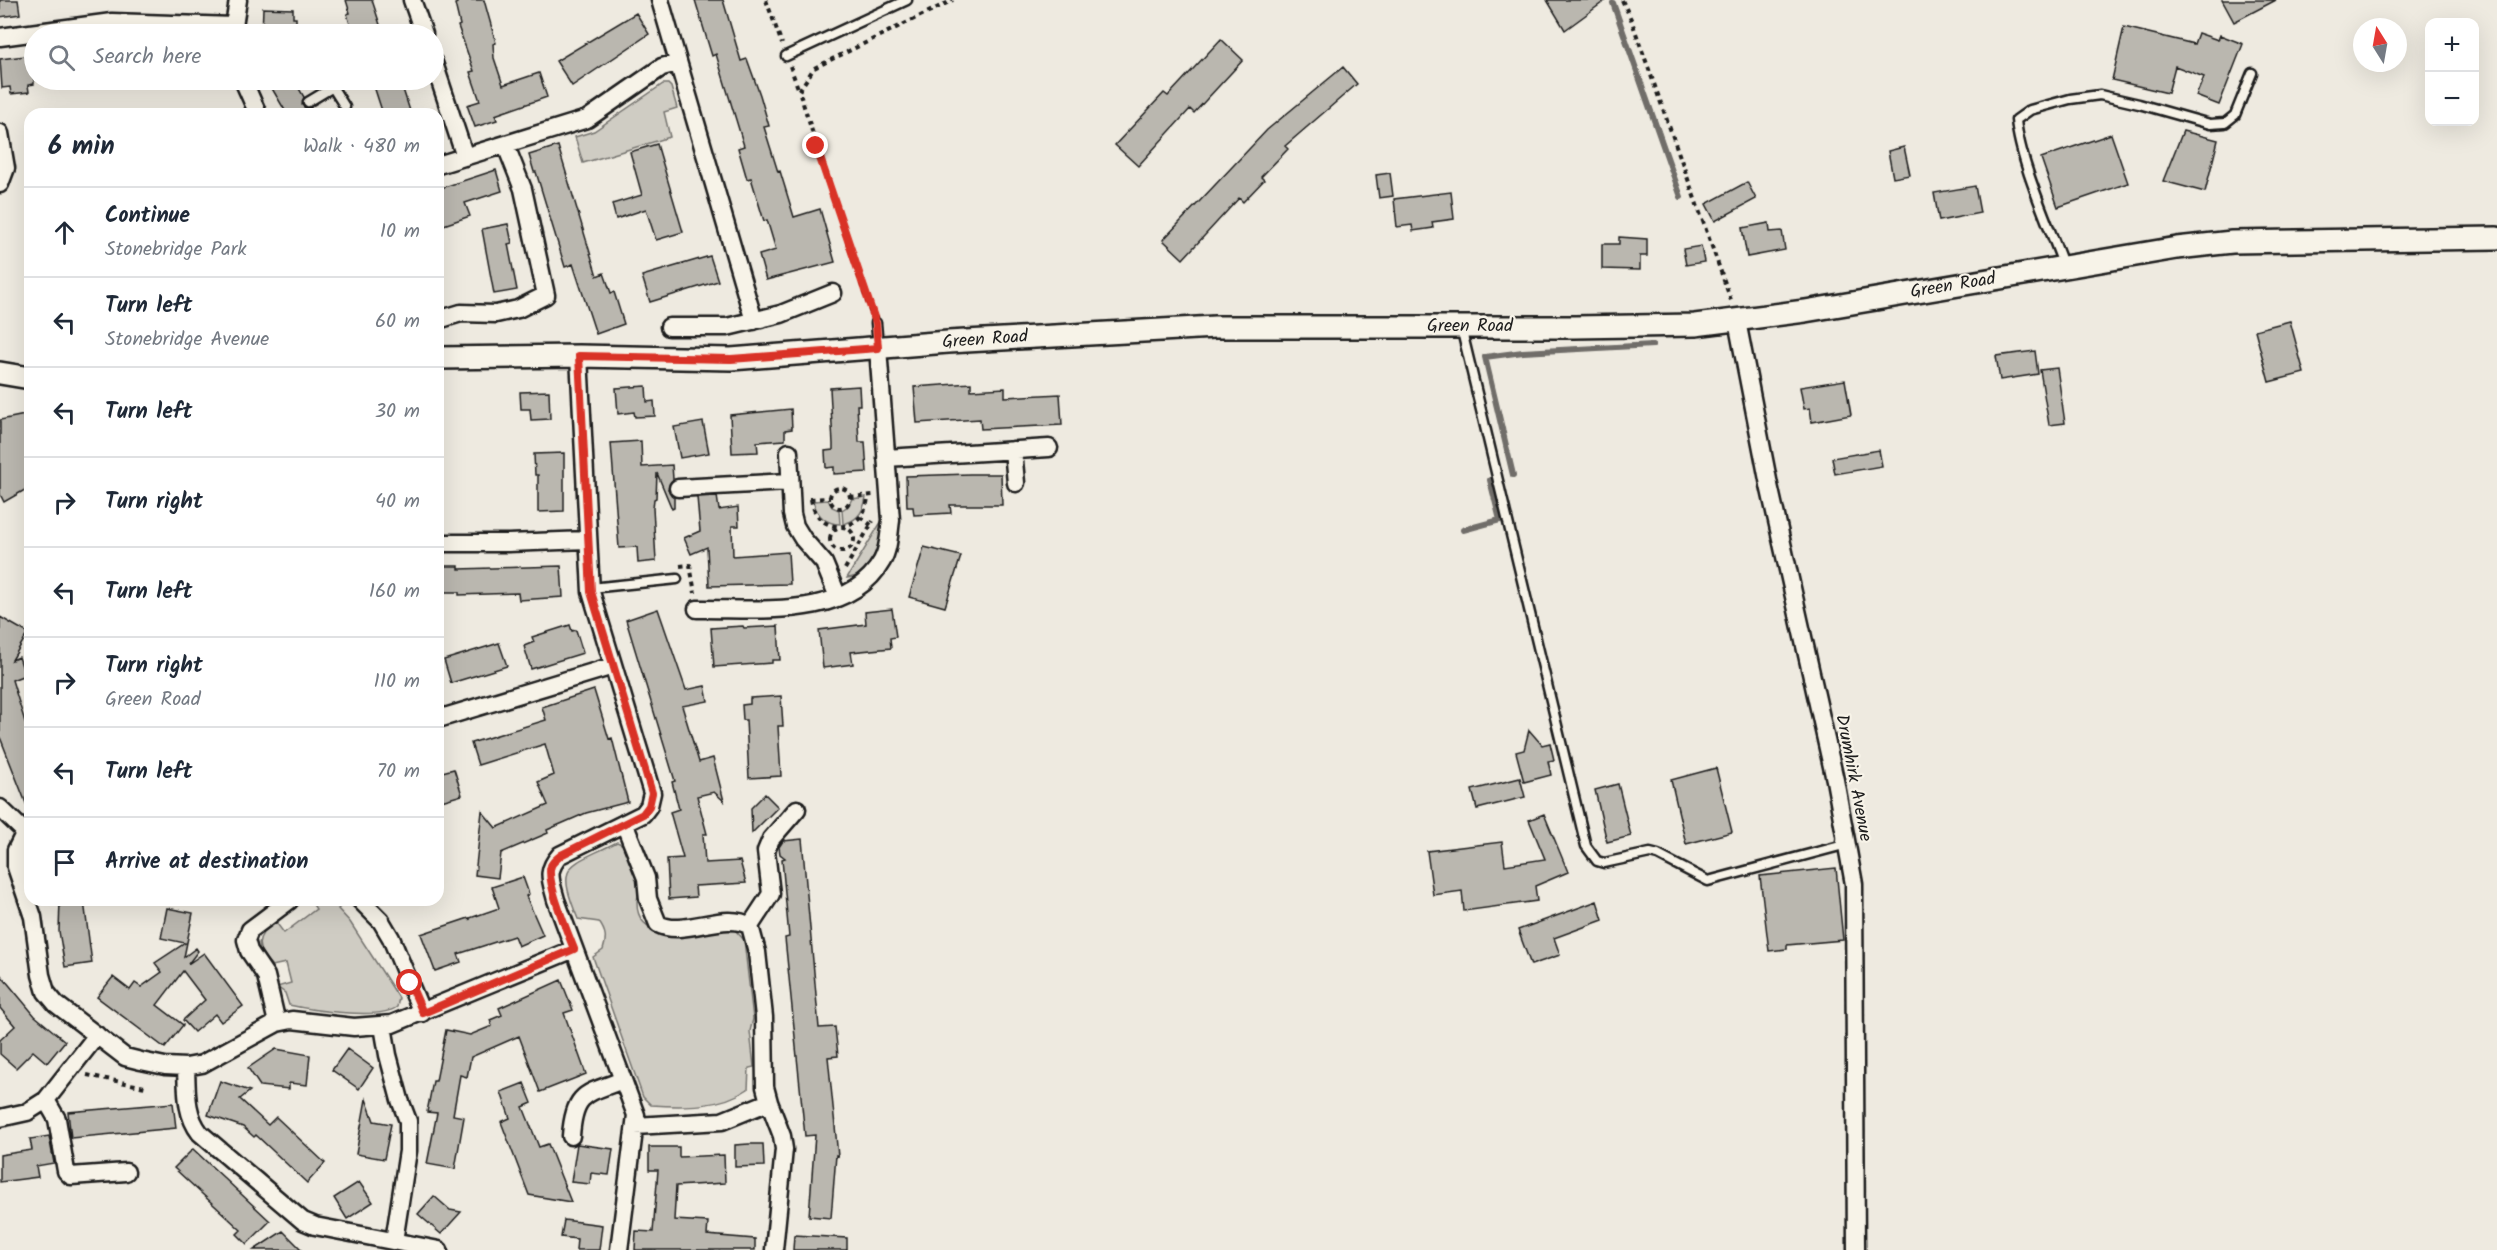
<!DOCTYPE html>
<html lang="en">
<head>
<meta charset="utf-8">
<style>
	body { margin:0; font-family:Kalam,sans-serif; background:#f6f6f7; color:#1f2937 }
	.controls { position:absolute; right:18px; top:18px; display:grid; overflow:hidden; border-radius:12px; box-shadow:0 6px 24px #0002 }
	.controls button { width:54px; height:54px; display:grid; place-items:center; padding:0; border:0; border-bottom:2px solid #e0e1e3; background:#fff; color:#1f2937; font:30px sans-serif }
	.compass { position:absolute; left:2353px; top:18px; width:54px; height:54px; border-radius:50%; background:#fff; box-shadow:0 6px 24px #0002; rotate:349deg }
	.stop { position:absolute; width:18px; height:18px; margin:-14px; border:4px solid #d93025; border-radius:50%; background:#fff }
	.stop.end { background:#d93025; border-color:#fff; box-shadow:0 2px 6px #0008 }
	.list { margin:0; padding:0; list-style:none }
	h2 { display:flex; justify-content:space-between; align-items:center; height:78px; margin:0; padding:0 24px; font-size:26px }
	h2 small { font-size:20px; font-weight:400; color:#747a83 }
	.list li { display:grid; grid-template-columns:39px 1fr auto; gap:18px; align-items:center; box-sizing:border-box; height:90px; padding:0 24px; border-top:2px solid #e0e1e3 }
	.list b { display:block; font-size:22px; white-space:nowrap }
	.list p { margin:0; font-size:20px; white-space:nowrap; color:#747a83 }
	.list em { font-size:20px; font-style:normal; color:#747a83 }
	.icon { flex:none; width:33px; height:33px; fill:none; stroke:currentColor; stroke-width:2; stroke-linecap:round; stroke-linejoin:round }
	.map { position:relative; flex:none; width:2497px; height:1250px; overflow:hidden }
	.search { position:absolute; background:#fff; box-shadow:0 6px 24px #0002; left:24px; top:24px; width:420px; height:66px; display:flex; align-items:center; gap:15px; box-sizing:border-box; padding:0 21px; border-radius:33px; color:#747a83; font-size:22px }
	.panel { position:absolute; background:#fff; box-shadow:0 6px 24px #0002; left:24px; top:108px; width:420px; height:798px; border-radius:18px }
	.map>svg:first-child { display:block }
	.grass { fill:#cfccc3; stroke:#767470; stroke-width:1.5 }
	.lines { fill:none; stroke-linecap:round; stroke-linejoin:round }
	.stream { stroke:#6f6d69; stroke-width:6 }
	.building { fill:#bab7af; stroke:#1c1c1c; stroke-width:1.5 }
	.service-casing { stroke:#1c1c1c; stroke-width:13 }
	.minor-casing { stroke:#1c1c1c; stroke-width:21 }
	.tertiary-casing { stroke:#1c1c1c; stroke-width:26 }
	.path { stroke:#1c1c1c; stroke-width:4; stroke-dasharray:4.5 4.5; stroke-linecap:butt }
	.service { stroke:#f7f3e8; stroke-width:8 }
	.minor { stroke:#f7f3e8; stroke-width:16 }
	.tertiary { stroke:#f7f3e8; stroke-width:21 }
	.route { stroke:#d93025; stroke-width:8 }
	.labels { text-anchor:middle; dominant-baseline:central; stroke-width:4.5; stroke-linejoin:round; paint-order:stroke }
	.street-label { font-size:18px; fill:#1c1c1c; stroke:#f7f3e8 }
</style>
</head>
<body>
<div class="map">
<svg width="2497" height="1250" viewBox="0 0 2497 1250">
	<rect width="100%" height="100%" fill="#eeeae0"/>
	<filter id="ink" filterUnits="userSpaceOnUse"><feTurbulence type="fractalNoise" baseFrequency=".0167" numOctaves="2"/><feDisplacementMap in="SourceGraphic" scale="12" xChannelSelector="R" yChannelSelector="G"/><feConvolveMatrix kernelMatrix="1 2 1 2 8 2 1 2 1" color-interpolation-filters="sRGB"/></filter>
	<g filter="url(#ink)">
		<!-- grass -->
		<path class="grass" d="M663 84H668L671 87 677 108 664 112 670 137 583 163 575 137 594 131Z
			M866 497C864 512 857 521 843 524L842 510 848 506 852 499Z
			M828 500 832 507 839 510 840 524C825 524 817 515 813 501Z
			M881 522C883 541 870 577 847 578Z
			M617 842 626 846C631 858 638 872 640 885 640 891 637 897 637 903 637 946 699 930 726 928L735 930 744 940 753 1019 750 1031 754 1067 749 1068 748 1089C721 1108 683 1107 651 1105L643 1097 593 957 603 950C607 938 606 932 599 922L578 919C554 861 569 867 617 842Z
			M310 900H346L338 909 350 922 399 998 397 1007C380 1020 311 1010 289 1005L285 993 277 987 291 983 286 963 272 966C254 948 255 937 275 921L284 933 316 909Z"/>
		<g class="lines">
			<!-- stream -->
			<path class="stream" d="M1613 3 1681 197
				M1513 475 1485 357 1523 352 1653 345
				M1463 530 1500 520 1490 480"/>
		</g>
		<!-- building -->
		<path class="building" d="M0 0H18L20 14 0 17Z
			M346 0H372L383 34H353L347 14 350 13Z
			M456 0H484L496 43 493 44 494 58 503 85 539 73 547 97 495 115 497 120 475 127 467 105 480 101 470 72 474 71 458 26 460 25 455 4 457 3Z
			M695 0H723L741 61 747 59 760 95 769 126 764 127 778 172 780 171 794 217 820 209 835 262 766 280 759 255 776 250 767 220 764 221 751 178 747 179 738 148 744 146 716 54 712 56Z
			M1547 0H1606L1565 30Z
			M2222 0H2276L2234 22Z
			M263 8 293 9V18H296V34H262Z
			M636 13 649 34 572 86 556 61Z
			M2124 27 2194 44 2198 33 2218 40 2220 35 2243 44 2219 105 2196 96 2204 77 2175 66 2168 93 2112 80Z
			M1221 39 1243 60 1194 113 1190 109 1138 166 1115 145 1164 93 1168 96Z
			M34 55V84L28 85 29 92 11 94 10 87 2 88 0 59Z
			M1343 67 1357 84 1285 146 1288 149 1261 177 1264 180 1243 202 1239 198 1183 259 1163 240 1267 130Z
			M267 80H294L304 97 302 105 305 108H311L315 114H287Z
			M372 80H400L411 114H383Z
			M2183 131 2218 140 2205 192 2163 181Z
			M2111 134 2128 183 2058 207 2041 158Z
			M657 144 683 232 656 240 646 209 616 219 612 204 642 195 630 152Z
			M558 146 597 276 604 273 611 293 614 292 624 324 596 334 573 264 565 267 536 172H534L529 155Z
			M1904 147 1910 175 1893 178 1888 151Z
			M496 170 502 191 465 203 470 216 438 227V189Z
			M1390 173 1393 196 1379 198 1376 175Z
			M1747 182 1756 199 1715 221 1706 204Z
			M1975 186 1980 213 1939 221 1934 193Z
			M1451 192 1454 219 1432 222 1433 228 1413 231 1412 225 1397 227 1394 199Z
			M1769 223 1770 232 1782 231 1785 250 1747 257 1742 228Z
			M508 224 512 243 508 244 517 290 494 294 482 229Z
			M1619 237 1647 239V256H1640V270L1602 269V244H1619Z
			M1701 246 1704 262 1686 265 1683 249Z
			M710 256 718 281 650 302 642 276Z
			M2290 321 2304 373 2269 382 2255 330Z
			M2035 351 2038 374 2000 380 1996 356Z
			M2057 368 2065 423 2049 425 2040 370Z
			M1845 380 1851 415 1812 422 1810 408 1804 409 1800 387Z
			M971 383V390L1005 388V397L1060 394 1062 425 981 429 980 419 917 423 914 387Z
			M646 386 647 402 654 401 655 416 635 417 634 412 618 414 616 388Z
			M859 386 860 405H857L859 442H865L867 472 834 474V467L826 468 825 451 833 450V444L830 388Z
			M549 391 550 419 531 420 530 409H521L520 392Z
			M791 409 792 429 785 430V440L757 442 758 452 732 453 730 415Z
			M25 415 30 439V487L4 502 0 494V420Z
			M703 422 709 453 680 458 674 427Z
			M641 441 642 467 672 465 673 479 668 489 674 497V508L672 509 657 473 656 498 654 499 653 508 656 561 638 563 637 547 619 548 611 443Z
			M1879 450 1882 466 1835 474 1832 458Z
			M564 453V511L538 512V475H535L534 454Z
			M970 474H1001L1002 505H950L951 513 914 515 913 507H907L906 476Z
			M717 496 719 510 738 507 739 526H732L733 556 788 552 790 584 709 586 707 547 691 554 684 538 700 531 697 497Z
			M924 547 961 556 945 607 909 597Z
			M438 566H459V569L561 566 563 597 519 600 518 593 459 595V592H438Z
			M658 609 686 690 705 686 708 701 682 706 699 762 713 758 724 801 714 792 697 796 707 834H703L705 863 740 861 746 883 695 886 696 897 669 899 667 859 683 858 670 812 679 809 672 782 675 781 626 620Z
			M892 609 896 637 890 638 891 648 851 652 853 664 823 668 819 630 866 624 865 612Z
			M0 617 28 633 12 660 19 657 25 675 12 680 30 738 29 811 0 737Z
			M570 625 572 631 576 630 583 653 531 669 524 646 534 642 532 637Z
			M743 626 744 628 778 626 780 660H772V663L714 667 711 628Z
			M499 643 507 666 451 683 444 660Z
			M594 690 609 739 612 738 628 802 586 813 547 830 548 833 501 853 498 878 475 875 482 811 496 828 548 805 538 782 554 775 545 744 478 765 471 743 546 720 542 707Z
			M781 696 783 726H778L781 776 749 778 746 720H743L742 705 750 704V698Z
			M1529 730 1542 745 1550 743 1554 760 1548 761 1551 775 1524 782 1516 752 1524 750Z
			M1716 768 1732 832 1686 844 1671 780Z
			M454 769 462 795 438 802V773Z
			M1520 778 1525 797 1477 809 1472 790Z
			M1618 784 1631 836 1607 842 1595 790Z
			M765 794 778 807 752 833 751 808Z
			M1544 814 1568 872 1535 886 1537 901 1464 911 1462 891 1433 895 1427 851 1502 842 1505 865 1545 859 1529 820Z
			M802 839 819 1028 835 1027 838 1056 828 1057 838 1156 836 1155 831 1218 809 1216 815 1135 805 1136 785 938 789 937 782 859 785 858 780 854 779 847 783 841Z
			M1836 868 1843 940 1787 945V949L1769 951 1760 876Z
			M523 877 529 894 526 896 543 935 518 946 514 936 458 954 461 962 435 971 421 934 469 918 470 920V918L499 908 492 887Z
			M60 901H84L92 963 65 967 59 931Z
			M1597 901 1603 920 1554 938 1560 955 1531 965 1518 930Z
			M167 908 193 913 184 957 196 948 198 951 188 964 204 953 243 1006 221 1022 215 1014 194 1032 183 1020 205 1000 183 971 157 1005 183 1025 165 1048 97 997 113 977 130 990 135 983 141 987 162 972 155 963 185 943 161 938Z
			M0 974 35 1016 65 1041 47 1063 33 1051 16 1068 0 1054V1040L15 1026 0 1008Z
			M561 980 573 1010 564 1013 586 1074 540 1092 519 1036 471 1057 467 1077 460 1075 453 1115 464 1117 455 1169 427 1164 437 1113 427 1112 433 1081H436L446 1030 470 1035 492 1026 490 1020 502 1015 499 1008Z
			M276 1049 310 1055 307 1085 289 1083V1089L260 1086 248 1068Z
			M347 1049 373 1068 359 1089 332 1070Z
			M220 1081 250 1091 240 1099 268 1125 276 1117 325 1163 307 1183 256 1135 254 1137 243 1127 208 1115Z
			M524 1083 532 1103 523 1107 539 1147 548 1144 571 1202 529 1195 501 1122 510 1118 501 1092Z
			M366 1099 374 1121 391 1124 384 1159 356 1154Z
			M173 1103 176 1128 71 1138 68 1112Z
			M49 1136 54 1163 36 1166 38 1177 0 1182V1155L32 1150 30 1139Z
			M577 1144 613 1149 609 1175 591 1173 590 1184 571 1182Z
			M749 1144H763L764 1166 735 1167V1145Z
			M649 1147H679V1157L724 1155 725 1183 676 1186 674 1220 708 1222 707 1235 755 1239V1250H635L636 1231 653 1232 658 1170H649Z
			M193 1149 270 1221 247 1244 237 1234 241 1230 174 1168Z
			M359 1182 373 1202 347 1219 334 1198Z
			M434 1196 450 1210 461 1212 441 1234 418 1214Z
			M564 1220 602 1225 599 1250H576L577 1239 561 1237Z
			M283 1231 302 1250H254Z
			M794 1235 847 1238V1250H793Z"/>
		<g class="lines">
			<!-- service casing -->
			<g class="service-casing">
				<path id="service" d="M786 56 907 0
					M328 80 345 107
					M308 102 333 87
					M2064 267C2049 225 2020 163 2016 120L2030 110 2070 99 2100 95 2139 104 2210 124 2225 123 2235 115 2252 73
					M876 323 878 346
					M1461 327 1586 846 1597 861 1604 863 1650 853 1658 855 1708 881 1840 846 1842 836
					M591 588 677 579"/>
			</g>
			<!-- minor casing -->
			<g class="minor-casing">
				<path id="minor" d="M412 0 424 34
					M660 0 754 321
					M235 34 234 26 238 0
					M0 37 112 22 234 26
					M434 63 465 157
					M243 80 258 114
					M438 165 587 119 662 67 677 63
					M0 184 6 168 0 133
					M438 320 461 313 496 314 518 309 546 295 523 189 506 146
					M1737 321 1769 485 1835 780 1854 884 1856 1250
					M669 327H727L781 314 833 293
					M579 356 591 592 652 793 649 806 643 814 560 855C545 872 551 880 556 900L636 1115 619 1250
					M1013 450 1016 483
					M789 452 792 514 795 526 803 539 824 563 838 597
					M886 458 1049 448
					M678 488 789 482
					M438 543H508L587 540
					M697 609C755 608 848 621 882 561 889 549 889 534 891 520L878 348
					M438 719 613 666
					M0 808 27 834
					M624 823 646 878 648 899 658 924C684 938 725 910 750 926L757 952 764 1017 765 1087 769 1102 782 1136 784 1149 774 1250
					M30 831 22 838 16 850V867L33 917 41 975 46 992 56 1004 125 1057 141 1061 165 1066 186 1067 202 1064 277 1023 292 1020 354 1027 392 1024 574 949
					M360 900 381 921 391 938 422 1013
					M750 926 771 894 766 851 771 839 797 809
					M277 1023 266 976 249 951 246 940 250 930 290 900
					M383 1026 388 1055 400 1100 408 1121V1151L394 1241
					M186 1067C187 1090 185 1114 200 1133L303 1221 315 1226 439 1250
					M46 1100 57 1119 66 1171 71 1176 126 1172
					M0 1118 27 1112 46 1100 97 1035
					M635 1126 722 1121 769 1102
					M571 1136C574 1092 586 1094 623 1080"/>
			</g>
			<!-- tertiary casing -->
			<g class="tertiary-casing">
				<path id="tertiary" d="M438 358 579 356 731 359 948 342 1215 327H1574L1695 325 1805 311 2177 248 2232 242 2497 238
					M0 373 30 378"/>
			</g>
			<!-- path -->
			<path class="path" d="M766 0 782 44
				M1622 0 1631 19 1732 303
				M790 66 799 91
				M871 313 799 91 814 68 953 0
				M830 498a10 10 0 1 1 20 0a10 10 0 1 1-20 0Z
				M850 497 873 495
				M810 499 830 498
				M811 499C817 538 866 534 868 496
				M861 517 871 525
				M830 539a12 12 0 1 1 24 0a12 12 0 1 1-24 0Z
				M680 566 690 565 695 593
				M845 569 873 521
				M87 1075 145 1087"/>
			<!-- service -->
			<use href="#service" class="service"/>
			<!-- minor -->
			<use href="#minor" class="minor"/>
			<!-- tertiary -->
			<use href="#tertiary" class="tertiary"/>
		</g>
	</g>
	<g class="lines" filter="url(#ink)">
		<!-- route -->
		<path class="route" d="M410 983 423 1013 574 949C568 934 545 879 551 866 552 862 558 858 561 855L643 814 649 806 652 793 591 592 579 356 731 359 878 348 876 323 816 146"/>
	</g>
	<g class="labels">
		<!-- street labels -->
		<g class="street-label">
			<text transform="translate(1953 286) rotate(-9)">Green Road</text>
			<text x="1470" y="326">Green Road</text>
			<text transform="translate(985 340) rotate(-4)">Green Road</text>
			<text transform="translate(1853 778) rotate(79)">Drumhirk Avenue</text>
		</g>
	</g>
</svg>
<div class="controls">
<button>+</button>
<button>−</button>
</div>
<svg class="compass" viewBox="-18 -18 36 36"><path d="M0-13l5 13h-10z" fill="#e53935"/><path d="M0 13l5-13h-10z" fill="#747a83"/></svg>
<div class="stop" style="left:410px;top:983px"></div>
<div class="stop end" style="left:816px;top:146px"></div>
<div class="search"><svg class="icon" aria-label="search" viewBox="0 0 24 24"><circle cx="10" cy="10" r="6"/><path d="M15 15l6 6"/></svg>Search here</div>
<section class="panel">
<h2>6 min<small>Walk · 480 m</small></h2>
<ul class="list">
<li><svg class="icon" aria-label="ahead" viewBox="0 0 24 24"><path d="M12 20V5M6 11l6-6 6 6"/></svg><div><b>Continue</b><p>Stonebridge Park</p></div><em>10 m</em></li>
<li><svg class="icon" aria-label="left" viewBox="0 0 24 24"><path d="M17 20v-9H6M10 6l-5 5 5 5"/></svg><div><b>Turn left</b><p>Stonebridge Avenue</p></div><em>60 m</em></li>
<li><svg class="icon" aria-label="left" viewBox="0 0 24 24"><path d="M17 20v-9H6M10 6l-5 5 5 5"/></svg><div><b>Turn left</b></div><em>30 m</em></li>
<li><svg class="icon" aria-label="right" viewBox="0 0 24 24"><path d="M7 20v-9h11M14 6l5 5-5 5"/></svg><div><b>Turn right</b></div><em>40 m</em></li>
<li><svg class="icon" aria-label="left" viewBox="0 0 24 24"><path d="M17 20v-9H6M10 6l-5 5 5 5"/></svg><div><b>Turn left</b></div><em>160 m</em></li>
<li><svg class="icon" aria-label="right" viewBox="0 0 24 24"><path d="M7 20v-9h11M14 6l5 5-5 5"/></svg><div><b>Turn right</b><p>Green Road</p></div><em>110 m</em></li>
<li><svg class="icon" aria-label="left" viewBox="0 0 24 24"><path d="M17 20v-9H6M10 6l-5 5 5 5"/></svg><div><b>Turn left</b></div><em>70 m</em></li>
<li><svg class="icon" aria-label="arrive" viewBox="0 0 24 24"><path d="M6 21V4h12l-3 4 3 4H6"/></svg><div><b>Arrive at destination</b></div></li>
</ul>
</section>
</div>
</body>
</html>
